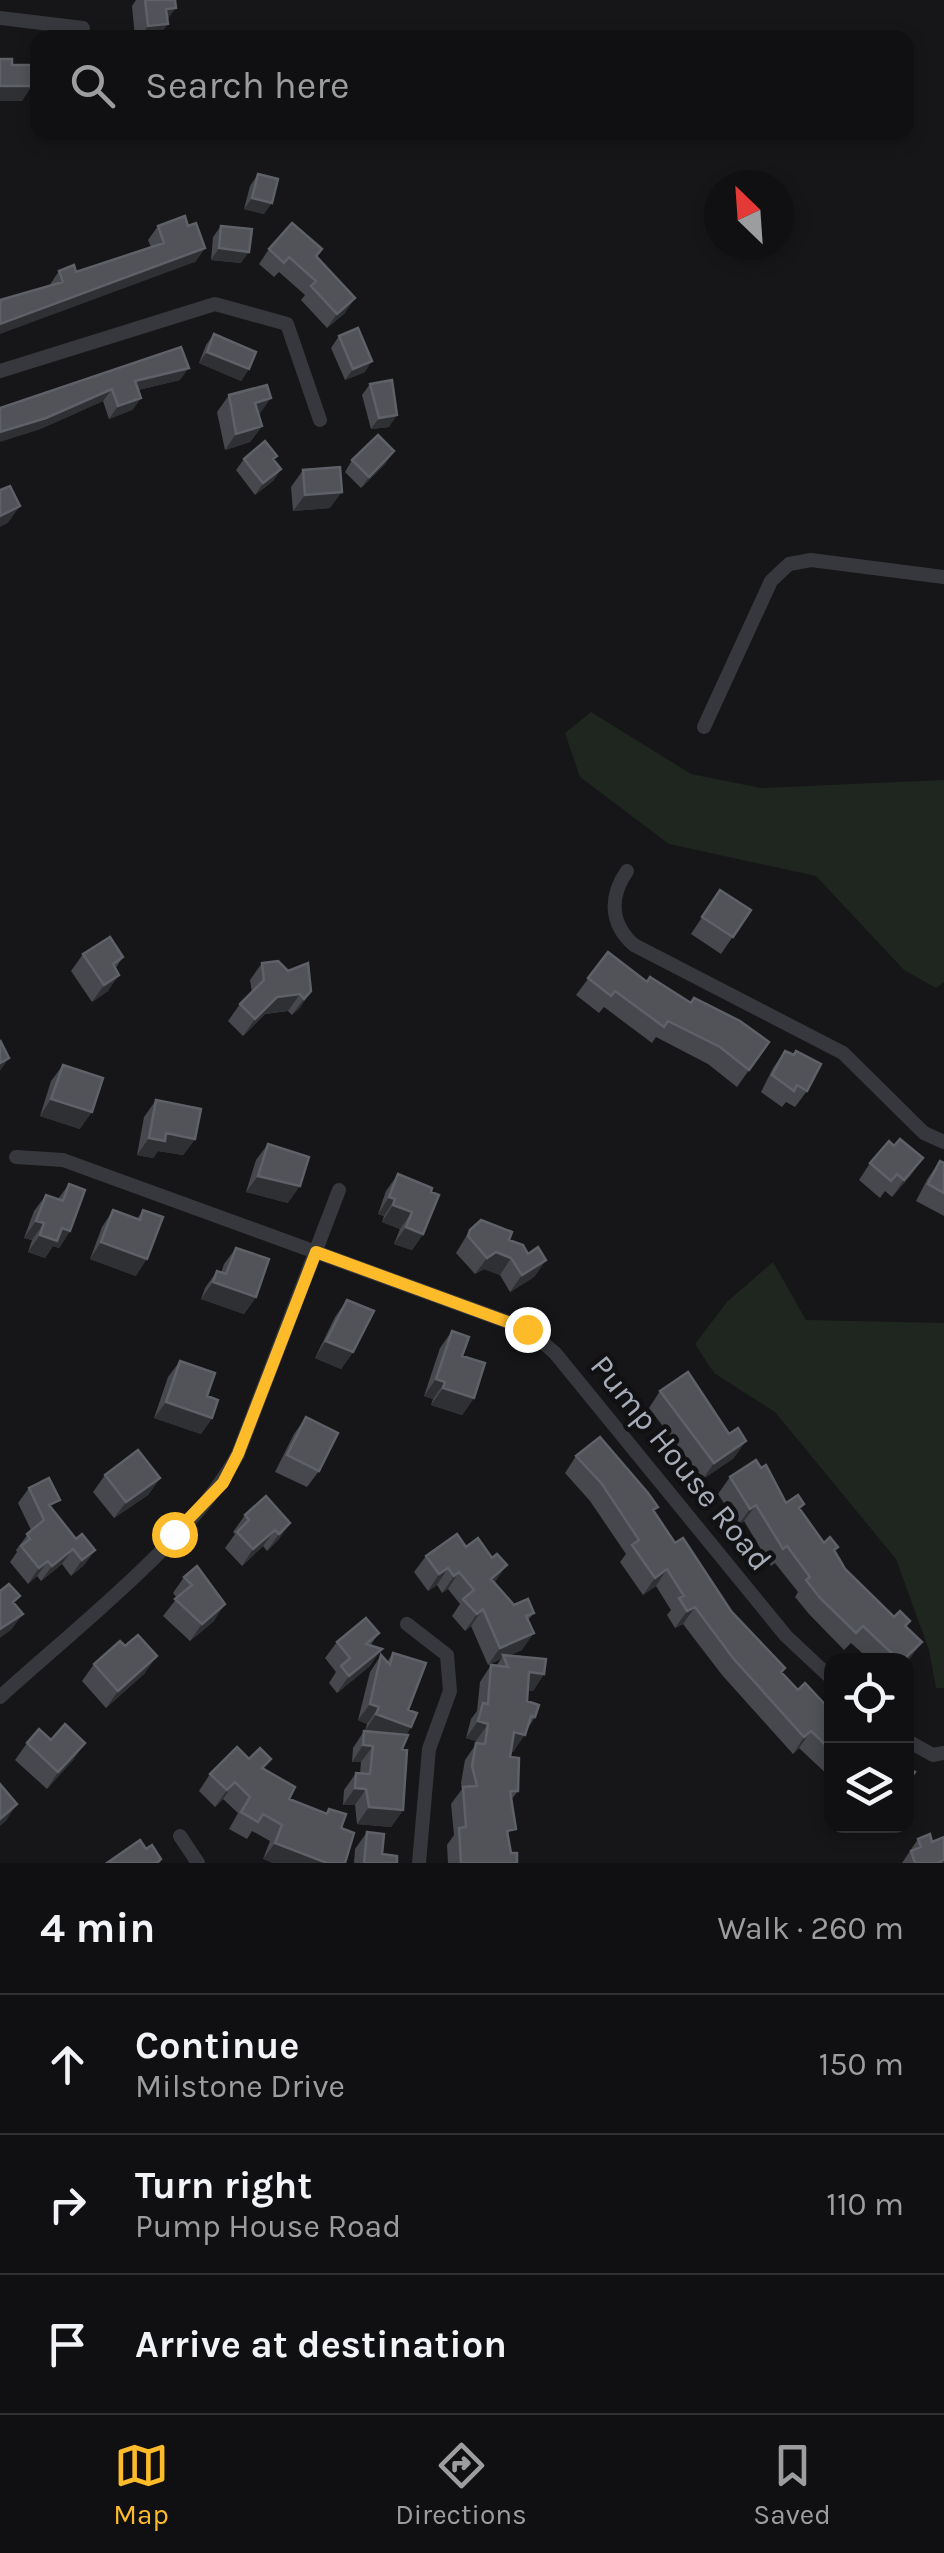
<!DOCTYPE html>
<html lang="en">
<head>
<meta charset="utf-8">
<style>
	body { margin:0; font-family:Karla,sans-serif; background:#19191b; color:#f1f3f6 }
	.controls { position:absolute; right:30px; bottom:30px; display:grid; overflow:hidden; border-radius:20px; box-shadow:0 5px 15px #0003 }
	.controls button { width:90px; height:90px; display:grid; place-items:center; padding:0; border:0; border-bottom:2px solid #303032; background:#101012; color:#f1f3f6; font:50px sans-serif }
	.compass { position:absolute; left:704px; top:170px; width:90px; height:90px; border-radius:50%; background:#101012; box-shadow:0 5px 15px #0003; rotate:335deg }
	.stop { position:absolute; width:30px; height:30px; margin:-22px; border:8px solid #fdba29; border-radius:50%; background:#fff }
	.stop.end { background:#fdba29; border-color:#fff; box-shadow:0 2px 10px #0008 }
	.list { margin:0; padding:0; list-style:none }
	h2 { display:flex; justify-content:space-between; align-items:center; height:130px; margin:0; padding:0 40px; font-size:42px }
	h2 small { font-size:32px; font-weight:400; color:#9c9d9f }
	.list li { display:grid; grid-template-columns:65px 1fr auto; gap:30px; align-items:center; box-sizing:border-box; height:140px; padding:0 40px; border-top:2px solid #303032 }
	.list b { display:block; font-size:38px; white-space:nowrap }
	.list p { margin:0; font-size:32px; white-space:nowrap; color:#9c9d9f }
	.list em { font-size:32px; font-style:normal; color:#9c9d9f }
	.icon { flex:none; width:55px; height:55px; fill:none; stroke:currentColor; stroke-width:2; stroke-linecap:round; stroke-linejoin:round }
	.map { position:relative; flex:none; width:944px; height:1863px; overflow:hidden }
	.search { position:absolute; background:#101012; box-shadow:0 5px 15px #0003; left:30px; right:30px; top:30px; height:110px; display:flex; align-items:center; gap:25px; box-sizing:border-box; padding:0 35px; border-radius:20px; color:#9c9d9f; font-size:38px }
	.sheet { height:550px; background:#101012 }
	nav { display:flex; justify-content:space-around; align-items:center; box-sizing:border-box; height:140px; border-top:2px solid #303032; background:#101012; font-size:28px; color:#9c9d9f }
	nav a { display:grid; justify-items:center; gap:5px }
	nav .on { color:#fdba29 }
	.map>svg:first-child { display:block }
	.green { fill:#1e261f }
	.lines { fill:none; stroke-linecap:round; stroke-linejoin:round }
	.minor { stroke:#37383d; stroke-width:14 }
	.wall { fill:#47484d }
	.shaded-wall { fill:#2f3033 }
	.building { fill:#525359; stroke:#5f6168; stroke-width:2.5 }
	.route { stroke:#fdba29; stroke-width:12 }
	.labels { text-anchor:middle; dominant-baseline:central; stroke-width:9; stroke-linejoin:round; paint-order:stroke }
	.street-label { font-size:32px; fill:#a7acb9; stroke:#111113 }
</style>
</head>
<body>
<div class="map">
<svg width="944" height="1863" viewBox="0 0 944 1863">
	<rect width="100%" height="100%" fill="#161618"/>
	<!-- green -->
	<path class="green" d="M591 712 691 774 761 788 944 780V982L936 988 904 970 816 876 669 844 580 777 565 733Z
		M773 1262 806 1320 944 1323V1688H936L929 1650 896 1559 775 1412 714 1373 695 1344 727 1302Z"/>
	<g class="lines">
		<!-- minor -->
		<path class="minor" d="M0 18 83 28
			M0 371 215 304 287 324 320 420
			M704 727 771 581 789 564 811 560 944 577
			M627 871C609 897 610 924 634 945L843 1053 924 1133 944 1142
			M16 1157 63 1160 527 1329 555 1353 786 1636 832 1679
			M407 1624 447 1655 450 1691 429 1749 419 1863
			M0 1697C70 1633 195 1536 238 1454L339 1190
			M906 1740 933 1755 944 1753
			M180 1836 198 1863"/>
	</g>
	<!-- wall -->
	<path class="wall" d="M136 0H175L158 38H135L132 6Z
		M258 174 264 214 244 209 250 186Z
		M158 226H188L205 248 195 262 49 286 59 271 76 272 151 247 148 240Z
		M221 226 241 263 211 260 213 237Z
		M269 249H322L317 257 345 313 327 328 301 300 305 295 279 272 274 277 259 264Z
		M214 334 249 369 241 381 199 363 206 345Z
		M339 336 365 372 345 380 331 348Z
		M181 347 180 380 138 390 141 398 132 410 109 419 103 401 38 430Z
		M370 384 389 427 371 429 362 395Z
		M229 395 262 426 250 442 225 450 217 412Z
		M244 459 274 460V480L255 495 236 470Z
		M352 460 386 463 361 488 345 472Z
		M303 470 330 508 293 511 291 487Z
		M720 890 751 910 721 954 691 934Z
		M608 952 647 982 690 1003 694 998 769 1042 737 1087 708 1064 656 1037 652 1043 604 1007 599 1013 576 995Z
		M83 954 123 957 115 969 108 991 92 1002 71 971Z
		M262 963 311 991 292 1015 288 1011 265 1014 243 1036 228 1021 240 1004 252 992 250 980Z
		M785 1051 807 1091 795 1107 786 1102 782 1107 761 1092 773 1068Z
		M63 1065 80 1129 40 1116 51 1081Z
		M156 1100 195 1139 183 1155 158 1151 153 1158 137 1155 144 1117Z
		M268 1144 288 1203 246 1192 256 1160Z
		M894 1146 911 1175 892 1197 885 1191 880 1198 859 1180 870 1163Z
		M940 1161 944 1163V1216L916 1201 928 1178Z
		M398 1174 431 1192 423 1234 412 1250 394 1244 400 1229 382 1222 384 1216 378 1214 386 1191Z
		M69 1184 70 1231 59 1248 53 1246 45 1258 28 1252 32 1240 24 1238 34 1211 46 1195 58 1199Z
		M113 1210 137 1219 143 1210 136 1276 90 1259 102 1227Z
		M470 1230 509 1240 528 1254 546 1260 534 1277 510 1292 500 1275 484 1269 475 1274 456 1253Z
		M236 1248 256 1297 244 1314 201 1299 205 1288 217 1271 221 1273 224 1264Z
		M347 1300 353 1352 341 1369 315 1358 335 1317Z
		M452 1331 462 1356 474 1398 462 1415 431 1405 433 1399 424 1396 440 1348Z
		M180 1361 207 1396 212 1418 201 1434 154 1418 168 1377Z
		M660 1391 734 1458 703 1479 649 1408Z
		M306 1417 319 1471 307 1487 275 1472 294 1434Z
		M576 1456 654 1512 675 1543 782 1673 798 1690 832 1712V1779L799 1748 793 1754 722 1675 683 1624 675 1628 667 1615 671 1610 656 1586 643 1595 620 1562 626 1554 590 1501 565 1473Z
		M105 1475 160 1478 148 1495 114 1518 93 1492Z
		M730 1477 800 1509 824 1543 834 1551 845 1569 894 1617 910 1621 906 1626 922 1642 910 1658 906 1660H870L851 1643 844 1650 809 1614 795 1597 798 1592 775 1563 771 1566 744 1521 738 1525 718 1494Z
		M29 1488 53 1510 76 1539 95 1550 84 1565 71 1576 62 1564 41 1581 37 1576 28 1584 10 1562 17 1552 16 1550 31 1530 18 1503Z
		M245 1515 290 1523 278 1540 267 1551 263 1546 242 1566 225 1548 235 1534 233 1532Z
		M426 1556 495 1582 514 1605 534 1613 528 1620 522 1650 508 1656 544 1674 533 1691 528 1690 527 1701 535 1717 513 1752 511 1751 510 1757 518 1791 511 1800 508 1840 511 1853 517 1863H448L447 1845 454 1835 451 1804 462 1789 461 1783 465 1760 476 1744V1741L466 1738 471 1719 477 1711 480 1682 491 1665 496 1666 501 1659 488 1665 471 1626 465 1631 452 1616 460 1604 448 1589 442 1593 437 1585 428 1591 414 1572Z
		M197 1566 214 1621 190 1641 163 1616 177 1598 173 1593 184 1577Z
		M379 1633 370 1646V1666L337 1693 329 1683 336 1672 325 1658 337 1642Z
		M125 1646 145 1673 106 1708 82 1681 94 1664Z
		M393 1653 411 1727 406 1735 402 1749 403 1810 391 1827 357 1824 355 1805H343L344 1790 356 1773 360 1774 361 1762H352L353 1748 364 1731 367 1732 365 1731 367 1724 358 1720 370 1672 381 1655 387 1662Z
		M27 1743 74 1759 47 1789 15 1760Z
		M249 1759 264 1770 289 1799 325 1814 329 1809 346 1814 263 1859 270 1841 252 1831 247 1839 229 1829 238 1813 223 1799 215 1807 199 1791 210 1774Z
		M367 1832 382 1854 397 1863H354L355 1849Z
		M918 1839 932 1842 944 1863H902Z"/>
	<!-- shaded-wall -->
	<path class="shaded-wall" d="M176 8 164 24H168L158 38H140L148 26 166 9Z
		M0 86H32L22 101H0Z
		M252 198 272 203 264 214 244 209Z
		M205 248 195 262 0 334V324Z
		M219 248 249 252 241 263 211 260Z
		M355 298 345 313 327 328 337 314Z
		M207 352 249 369 241 381 199 363Z
		M372 361 365 372 345 380 353 369Z
		M189 368 180 380 126 393 135 381Z
		M112 389 103 401 38 430 0 442V432Z
		M141 398 132 410 109 419 118 406Z
		M271 398 259 415 255 403Z
		M397 415 389 427 371 429 379 418Z
		M262 426 250 442 225 450 236 434Z
		M394 451 386 463 361 488 369 477Z
		M281 469 274 480 255 495 263 483Z
		M342 492 330 508 293 511 305 495Z
		M20 506 8 523 0 527V516Z
		M119 975 108 991 92 1002 104 985Z
		M311 991 300 1008 292 1015 304 999Z
		M300 994 288 1011 265 1014 243 1036 255 1019 277 997Z
		M9 1058 0 1071V1063Z
		M51 1099 92 1112 80 1129 40 1116Z
		M166 1133 195 1139 183 1155 158 1151 153 1158 137 1155 149 1138Z
		M923 1158 911 1175 892 1197 904 1180Z
		M258 1176 300 1186 288 1203 246 1192Z
		M389 1197 395 1199 384 1216 378 1214Z
		M393 1205 412 1212 400 1229 382 1222Z
		M36 1221 44 1223 32 1240 24 1238Z
		M406 1227 423 1234 412 1250 394 1244Z
		M62 1228 70 1231 59 1248 53 1246 45 1258 28 1252 40 1235Z
		M101 1242 147 1259 136 1276 90 1259Z
		M496 1252 511 1258 500 1275 484 1269 475 1274 487 1258Z
		M546 1260 534 1277 510 1292 522 1275Z
		M213 1282 256 1297 244 1314 201 1299Z
		M326 1341 353 1352 341 1369 315 1358Z
		M436 1379 445 1382 433 1399 424 1396Z
		M443 1388 474 1398 462 1415 431 1405Z
		M166 1402 212 1418 201 1434 154 1418Z
		M746 1441 734 1458 703 1479 714 1463Z
		M160 1478 148 1495 114 1518 126 1502Z
		M756 1505 744 1521 738 1525 750 1509Z
		M290 1523 278 1540 267 1551 279 1534Z
		M275 1530 263 1546 242 1566 253 1549Z
		M73 1549 62 1564 41 1581 52 1566Z
		M95 1550 84 1565 71 1576 82 1560Z
		M48 1561 37 1576 28 1584 39 1568Z
		M507 1565 495 1582 491 1579Z
		M448 1568 437 1585 428 1591 439 1574Z
		M667 1569 656 1586 643 1595 655 1578Z
		M459 1572 448 1589 442 1593 454 1576Z
		M225 1604 214 1621 190 1641 202 1624Z
		M695 1607 683 1624 675 1628 687 1611Z
		M483 1609 471 1626 465 1631 477 1614Z
		M23 1614 11 1630 0 1638V1629Z
		M534 1633 522 1650 504 1658 503 1655 501 1659 488 1665 500 1648Z
		M922 1642 910 1658 906 1662 903 1660Z
		M382 1649 370 1666 337 1693 349 1676Z
		M157 1656 145 1673 106 1708 118 1691Z
		M529 1672 544 1674 533 1691 518 1689Z
		M370 1704 379 1707 367 1724 358 1720Z
		M376 1714 411 1727 399 1744 365 1731Z
		M478 1721 488 1724 476 1741 466 1738Z
		M811 1731 799 1748 793 1754 804 1737Z
		M514 1732 525 1735 513 1752 502 1749Z
		M85 1743 74 1759 47 1789 58 1772Z
		M363 1745 373 1746 361 1762H352Z
		M235 1782 223 1799 215 1807 227 1790Z
		M355 1788 366 1789 355 1805H343Z
		M17 1804 6 1821 0 1826V1819Z
		M369 1807 403 1810 391 1827 357 1824Z
		M275 1843 327 1863H272L263 1859Z"/>
	<!-- building -->
	<path class="building" d="M145 0H175L176 8 166 9 168 24 148 26Z
		M0 59H12V65H32V86H0Z
		M258 174 278 179 272 203 252 198Z
		M185 216 188 226 196 223 205 248 0 324V300L63 282 59 271 74 265 76 272 164 243 158 226Z
		M292 223 322 249 316 256 355 298 337 314 311 286 316 281 289 257 284 263 269 249Z
		M221 226 252 229 249 252 219 248Z
		M358 328 372 361 353 369 339 336Z
		M214 334 256 352 249 369 207 352Z
		M181 347 189 368 135 381 141 398 118 406 112 389 46 418 0 432V408Z
		M392 380 397 415 379 418 370 384Z
		M267 385 271 398 255 403 262 426 236 434 229 395Z
		M378 435 394 451 369 477 352 460Z
		M265 441 277 456 273 459 281 469 263 483 244 459Z
		M340 467 342 492 305 495 303 470Z
		M10 486 20 506 0 516V490Z
		M720 890 751 910 733 937 702 917Z
		M110 937 123 957 113 964 119 975 104 985 83 954Z
		M608 952 647 982 650 977 691 1003 694 998 740 1021 769 1042 749 1070 720 1047 668 1021 664 1027 615 991 611 996 588 978Z
		M278 961 288 971 308 963 311 991 304 999 300 994 277 997 255 1019 240 1004 264 980 262 963Z
		M0 1040 9 1058 0 1063Z
		M785 1051 794 1055 796 1051 821 1064 807 1091 797 1085 794 1091 772 1075Z
		M63 1065 103 1078 92 1112 51 1099Z
		M156 1100 201 1109 195 1139 166 1133 165 1141 149 1138Z
		M900 1139 923 1158 904 1180 897 1174 891 1181 870 1163 889 1141 894 1146Z
		M268 1144 309 1157 300 1186 258 1176Z
		M940 1161 944 1163V1193L928 1184Z
		M398 1174 432 1188 431 1192 439 1195 423 1234 406 1227 412 1212 393 1205 395 1199 389 1197Z
		M69 1184 85 1190 70 1231 62 1228 57 1241 40 1235 44 1223 36 1221 46 1195 63 1201Z
		M113 1210 140 1220 143 1210 163 1217 147 1259 101 1242Z
		M481 1220 512 1232 509 1240 523 1245 528 1254 538 1247 546 1260 522 1275 511 1258 496 1252 487 1258 468 1236 470 1230Z
		M236 1248 269 1259 256 1297 213 1282 217 1271 226 1274Z
		M347 1300 374 1311 353 1352 326 1341Z
		M452 1331 469 1337 462 1356 485 1363 474 1398 443 1388 445 1382 436 1379Z
		M180 1361 215 1373 207 1396 218 1400 212 1418 166 1402Z
		M688 1372 729 1434 738 1428 746 1441 714 1463 660 1391Z
		M306 1417 338 1433 319 1471 287 1455Z
		M600 1437 648 1493 658 1507 653 1510 675 1543 683 1538 731 1611 785 1668 781 1672 798 1690 805 1683 832 1712V1751L811 1731 804 1737 733 1658 695 1607 687 1611 679 1598 684 1596 667 1569 655 1578 632 1545 639 1540 602 1484 576 1456Z
		M138 1450 160 1478 126 1502 105 1475Z
		M756 1460 761 1468 766 1465 786 1503 798 1495 804 1504 799 1508 824 1543 830 1537 838 1547 834 1550 845 1569 894 1617 900 1611 910 1621 905 1626 922 1642 903 1660H899L863 1626 856 1633 820 1598 806 1580 810 1577 787 1546 783 1549 756 1505 750 1509 730 1477Z
		M49 1478 60 1500 49 1505 76 1539 82 1534 95 1550 82 1560 73 1549 52 1566 48 1561 39 1568 21 1546 30 1539 27 1534 44 1520 29 1488Z
		M266 1496 290 1523 279 1534 275 1530 253 1549 237 1532 249 1520 245 1515Z
		M457 1534 466 1547 478 1538 492 1558 497 1554 507 1565 491 1579 514 1605 528 1599 534 1613 526 1616 534 1633 500 1648 483 1609 477 1614 463 1599 474 1590 459 1572 454 1576 448 1568 439 1574 426 1556Z
		M197 1566 225 1604 202 1624 175 1599 192 1585 184 1577Z
		M9 1584 20 1596 13 1602 23 1614 0 1629V1591Z
		M366 1618 379 1633 366 1644 382 1649 349 1676 341 1666 350 1658 337 1642Z
		M138 1635 157 1656 118 1691 94 1664 120 1641 125 1646Z
		M393 1653 426 1663 408 1710 417 1713 411 1727 376 1714 379 1707 370 1704 381 1655 390 1665Z
		M503 1655 546 1659 544 1674 529 1672 527 1701 539 1705 535 1717 531 1716 525 1735 514 1732 510 1757 519 1758 518 1791H510L516 1829 507 1831 511 1853H517V1863H461L459 1828 466 1827 463 1787 477 1786 472 1766 476 1743 485 1744 488 1724 478 1721 483 1703 488 1704 491 1665 508 1667Z
		M65 1724 85 1743 58 1772 27 1743 39 1729 51 1740Z
		M364 1731 408 1735 402 1749 407 1750 403 1810 369 1807 366 1789 355 1788 356 1773 370 1774 373 1746 363 1745Z
		M237 1747 249 1759 260 1748 271 1759 262 1768 295 1787 289 1799 327 1814 329 1809 346 1814 341 1828 354 1833 345 1863H327L275 1843 282 1825 263 1814 258 1822 241 1812 250 1797 235 1782 227 1790 210 1774Z
		M906 1767 915 1772 906 1785Z
		M0 1784 17 1804 0 1819Z
		M367 1832 384 1834 382 1854 397 1856V1863H364Z
		M930 1834 932 1842 944 1837V1860L937 1863H915L911 1851 921 1847 918 1839Z
		M140 1840 146 1849 152 1845 161 1859 157 1863H107Z"/>
	<g class="lines">
		<!-- route -->
		<path class="route" d="M174 1534 223 1483 238 1454 316 1252 527 1329"/>
	</g>
	<g class="labels">
		<!-- street labels -->
		<g class="street-label">
			<text transform="translate(681 1463) rotate(51)">Pump House Road</text>
		</g>
	</g>
</svg>
<div class="controls">
<button><svg class="icon" aria-label="locate" viewBox="0 0 24 24"><circle cx="12" cy="12" r="6"/><path d="M12 2v4M12 18v4M2 12h4M18 12h4"/></svg></button>
<button><svg class="icon" aria-label="layers" viewBox="0 0 24 24"><path d="M12 4l9 5-9 5-9-5zM3 14l9 5 9-5"/></svg></button>
</div>
<svg class="compass" viewBox="-18 -18 36 36"><path d="M0-13l5 13h-10z" fill="#e53935"/><path d="M0 13l5-13h-10z" fill="#9c9d9f"/></svg>
<div class="stop" style="left:174px;top:1534px"></div>
<div class="stop end" style="left:527px;top:1329px"></div>
<div class="search"><svg class="icon" aria-label="search" viewBox="0 0 24 24"><circle cx="10" cy="10" r="6"/><path d="M15 15l6 6"/></svg>Search here</div>
</div>
<section class="sheet">
<h2>4 min<small>Walk · 260 m</small></h2>
<ul class="list">
<li><svg class="icon" aria-label="ahead" viewBox="0 0 24 24"><path d="M12 20V5M6 11l6-6 6 6"/></svg><div><b>Continue</b><p>Milstone Drive</p></div><em>150 m</em></li>
<li><svg class="icon" aria-label="right" viewBox="0 0 24 24"><path d="M7 20v-9h11M14 6l5 5-5 5"/></svg><div><b>Turn right</b><p>Pump House Road</p></div><em>110 m</em></li>
<li><svg class="icon" aria-label="arrive" viewBox="0 0 24 24"><path d="M6 21V4h12l-3 4 3 4H6"/></svg><div><b>Arrive at destination</b></div></li>
</ul>
</section>
<nav>
<a class="on"><svg class="icon" aria-label="map" viewBox="0 0 24 24"><path d="M3 6l6-2 6 2 6-2v14l-6 2-6-2-6 2zM9 4v14M15 6v14"/></svg>Map</a>
<a><svg class="icon" aria-label="directions" viewBox="0 0 24 24"><path d="M12 3l9 9-9 9-9-9zM9 14v-3h6M13 9l2 2-2 2"/></svg>Directions</a>
<a><svg class="icon" aria-label="saved" viewBox="0 0 24 24"><path d="M7 4h10v16l-5-4-5 4z"/></svg>Saved</a>
</nav>
</body>
</html>
